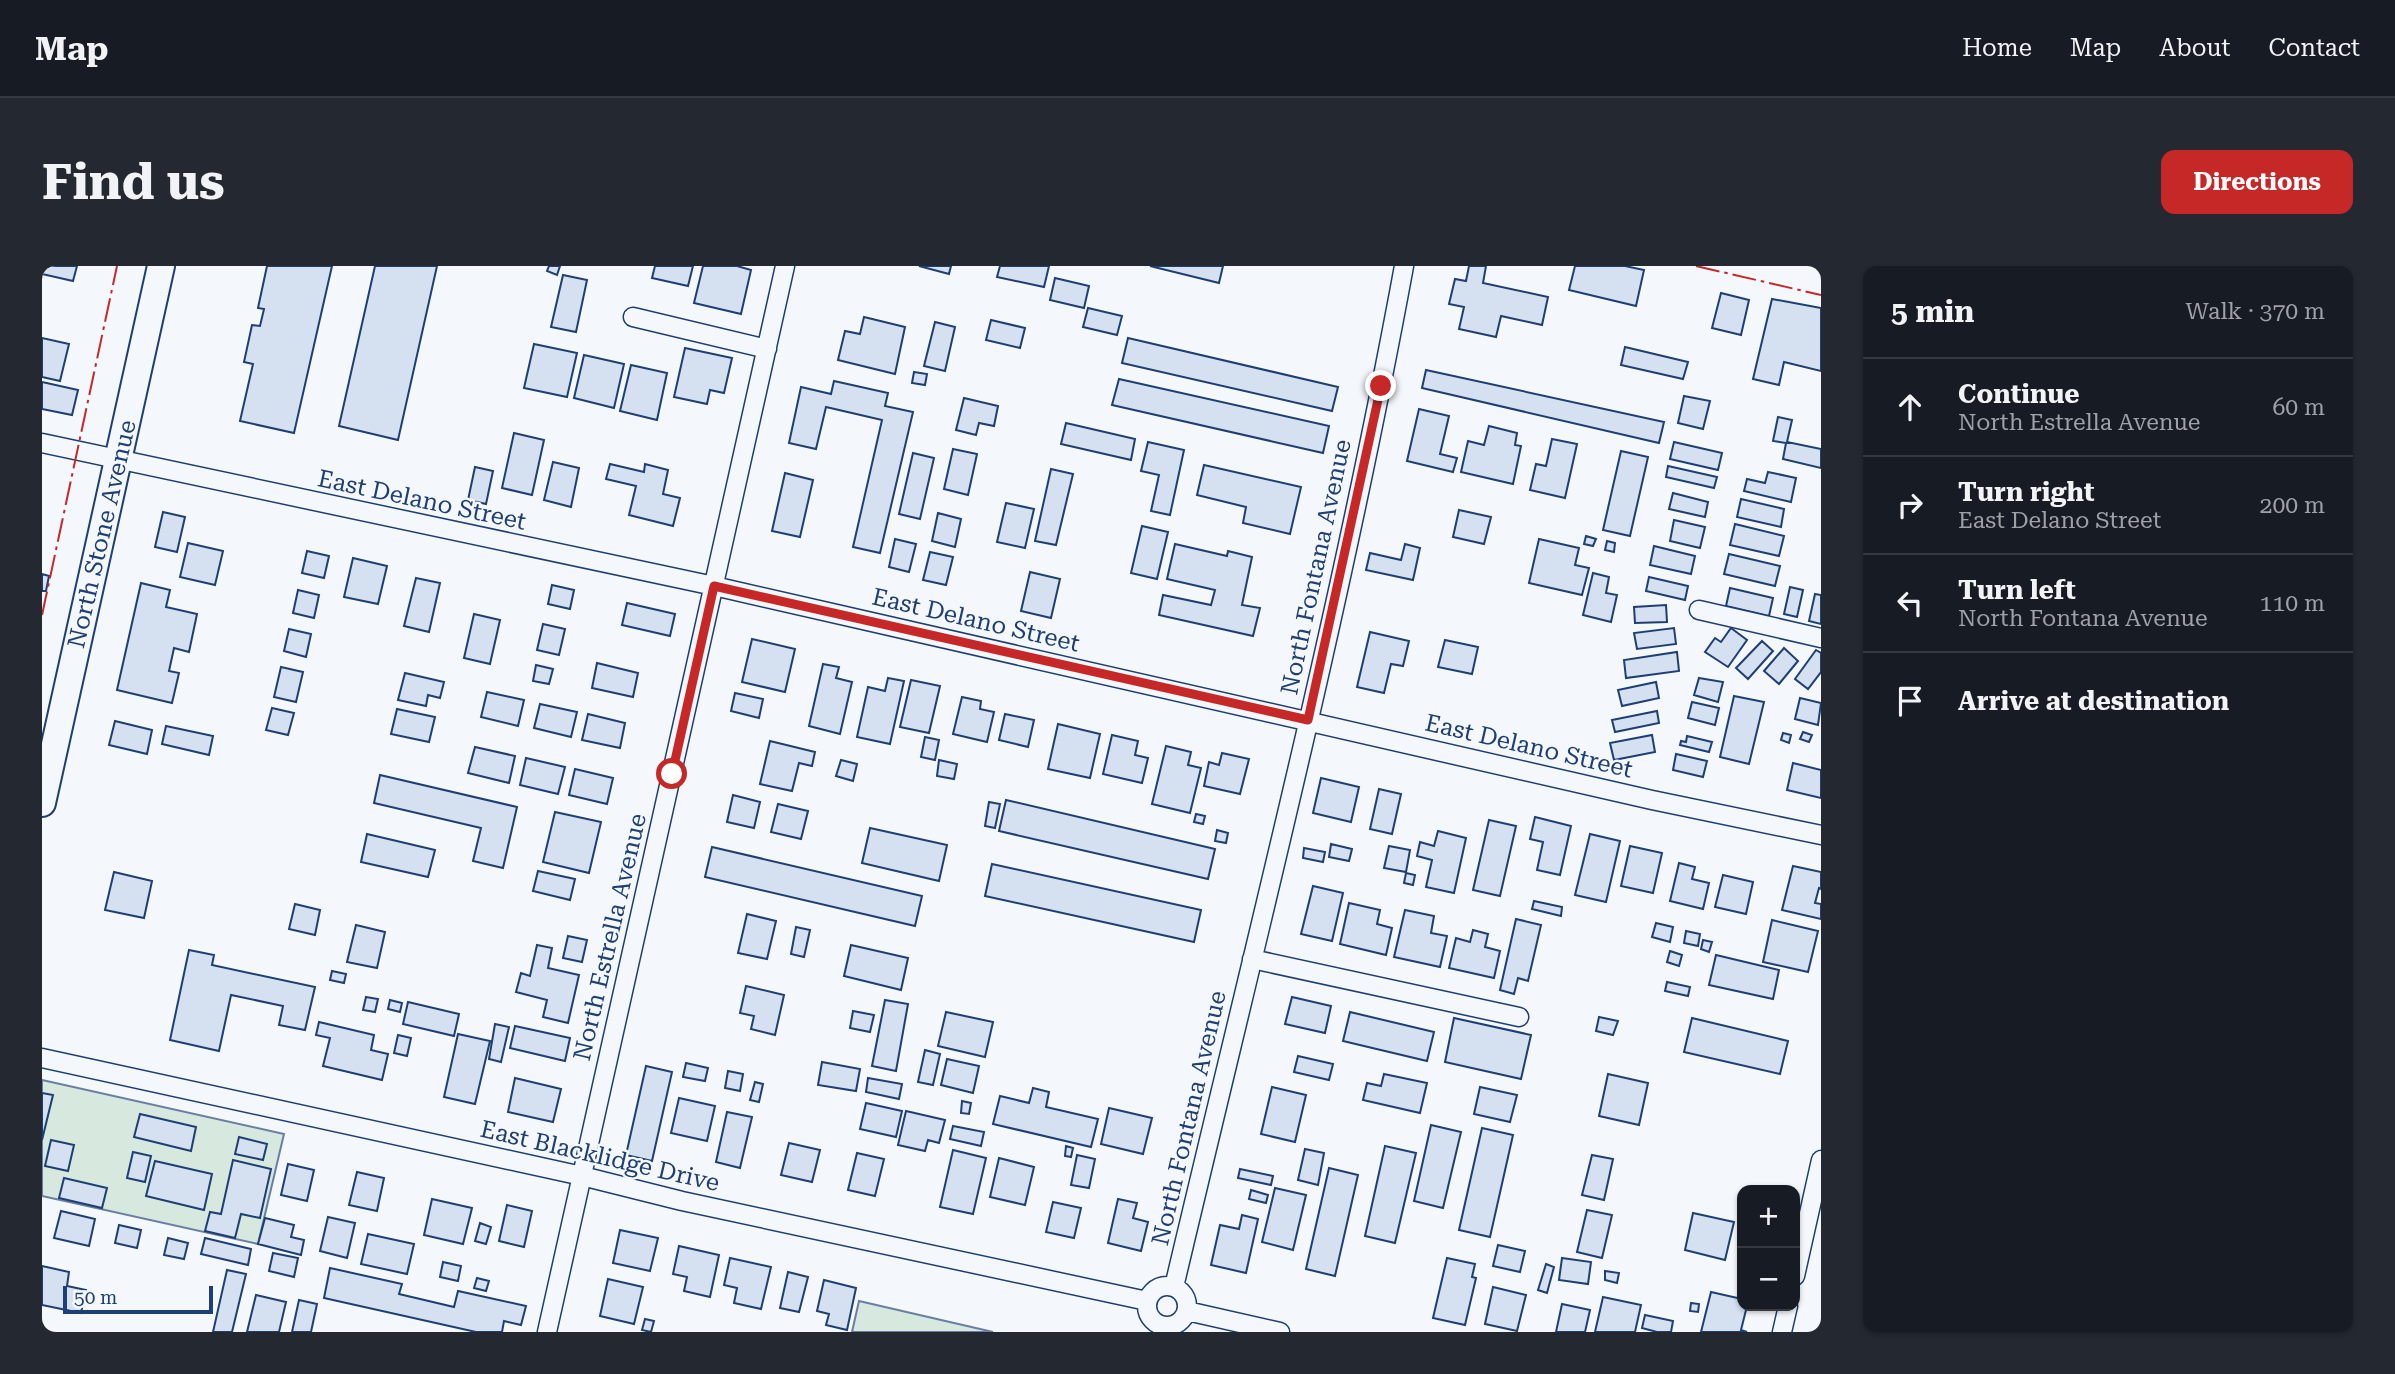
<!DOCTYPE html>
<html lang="en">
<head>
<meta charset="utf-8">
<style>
	body { margin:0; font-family:"Roboto Serif",serif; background:#242831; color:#f1f3f6 }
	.controls { position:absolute; right:21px; bottom:21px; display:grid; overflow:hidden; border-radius:14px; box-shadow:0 2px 5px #0004 }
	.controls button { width:63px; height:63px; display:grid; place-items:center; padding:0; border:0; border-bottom:2px solid #363941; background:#171b24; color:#f1f3f6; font:35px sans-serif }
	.scale { position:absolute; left:21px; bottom:18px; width:150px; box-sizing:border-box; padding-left:7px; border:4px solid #1d3f73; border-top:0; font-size:19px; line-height:24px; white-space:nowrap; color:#1d3f73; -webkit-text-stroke:5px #f4f7fb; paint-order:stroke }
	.stop { position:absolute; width:21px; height:21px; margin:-16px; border:5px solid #c62828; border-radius:50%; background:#fff }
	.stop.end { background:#c62828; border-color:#fff; box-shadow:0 2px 7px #0008 }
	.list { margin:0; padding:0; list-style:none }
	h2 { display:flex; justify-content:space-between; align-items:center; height:91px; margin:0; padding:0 28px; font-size:30px }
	h2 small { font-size:23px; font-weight:400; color:#9ea1a6 }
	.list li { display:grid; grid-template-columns:46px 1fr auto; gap:21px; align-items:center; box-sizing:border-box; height:98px; padding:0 28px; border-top:2px solid #363941 }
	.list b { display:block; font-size:26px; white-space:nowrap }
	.list p { margin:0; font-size:23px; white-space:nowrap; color:#9ea1a6 }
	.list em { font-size:23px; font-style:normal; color:#9ea1a6 }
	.icon { flex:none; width:38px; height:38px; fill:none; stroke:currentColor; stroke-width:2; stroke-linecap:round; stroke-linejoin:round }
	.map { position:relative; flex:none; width:1779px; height:1066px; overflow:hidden; border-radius:14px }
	header { display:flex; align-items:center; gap:42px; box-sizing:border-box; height:98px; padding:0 35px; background:#171b24; border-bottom:2px solid #363941 }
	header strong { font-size:33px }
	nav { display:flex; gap:38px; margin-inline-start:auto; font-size:24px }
	.intro { display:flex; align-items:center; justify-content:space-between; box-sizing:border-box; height:168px; padding:0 42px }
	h1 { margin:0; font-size:49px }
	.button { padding:18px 32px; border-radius:14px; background:#c62828; color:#fff; font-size:24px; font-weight:700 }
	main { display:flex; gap:42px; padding:0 42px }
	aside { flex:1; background:#171b24; border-radius:14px; box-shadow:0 2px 5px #0004 }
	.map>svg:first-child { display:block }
	.green { fill:#d7e8df; stroke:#687fa3; stroke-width:2 }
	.building { fill:#d5e0f0; stroke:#1d3f73; stroke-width:2 }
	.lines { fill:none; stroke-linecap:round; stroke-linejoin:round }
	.minor-casing { stroke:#1d3f73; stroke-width:21 }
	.secondary-casing { stroke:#1d3f73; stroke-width:30 }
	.minor { stroke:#f4f7fb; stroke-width:18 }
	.secondary { stroke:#f4f7fb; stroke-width:26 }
	.power { stroke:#c62828; stroke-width:2; stroke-dasharray:24 5 3.5 5; stroke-linecap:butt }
	.route { stroke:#c62828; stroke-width:9 }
	.labels { text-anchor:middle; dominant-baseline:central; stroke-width:5; stroke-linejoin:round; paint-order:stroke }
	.street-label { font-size:24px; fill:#1d3f73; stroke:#f4f7fb }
</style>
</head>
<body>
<header>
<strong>Map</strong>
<nav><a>Home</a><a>Map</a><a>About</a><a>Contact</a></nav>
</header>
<div class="intro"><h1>Find us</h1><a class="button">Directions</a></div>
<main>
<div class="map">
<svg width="1779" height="1066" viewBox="0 0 1779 1066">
	<rect width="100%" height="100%" fill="#f4f7fb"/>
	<!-- green -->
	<path class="green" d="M0 814 242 868 216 978 0 930Z
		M817 1035 951 1066H810Z"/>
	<!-- building -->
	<path class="building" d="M0 0H35L31 15 0 8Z
		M225 0H290L252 167 198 155 211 98 202 96 210 59 218 60 222 43 216 42Z
		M333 0H395L356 174 297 160Z
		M507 0H518L515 9 505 5Z
		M613 0H651L646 20 610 12Z
		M661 0H695L709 4 699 48 652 37Z
		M877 0H909L907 8Z
		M958 0H1007L1002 21 955 11Z
		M1108 0H1181L1177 17Z
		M1427 0H1444L1441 17 1506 31 1500 59 1459 50 1454 71 1417 63 1422 41 1407 38 1413 13 1424 15Z
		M1533 0H1583L1602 4 1594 40 1527 24Z
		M521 9 545 14 534 66 509 61Z
		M1013 12 1047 20 1042 42 1008 34Z
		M1679 27 1707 34 1699 69 1670 62Z
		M1730 33 1779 42V105L1742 96 1737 119 1711 113Z
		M1046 42 1080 50 1075 69 1041 61Z
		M822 51 863 61 853 108 796 94 803 65 818 68Z
		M949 54 983 62 978 82 944 74Z
		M893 56 913 61 903 105 882 100Z
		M0 72 27 78 18 115 0 111Z
		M1086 72 1296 121 1290 145 1080 97Z
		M492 78 535 87 525 131 482 122Z
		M1583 81 1646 96 1641 113 1579 99Z
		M643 82 690 92 682 127 668 124 665 138 632 131Z
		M542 89 582 98 572 142 532 132Z
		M589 99 625 107 615 154 578 145Z
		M1384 104 1622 156 1617 177 1380 122Z
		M872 106 885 108 883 119 870 117Z
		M1077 113 1287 160 1281 187 1070 139Z
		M792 115 846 127 843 140 871 146 838 287 811 281 840 154 784 141 774 183 747 177 759 121 789 128Z
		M0 116 36 124 30 149 0 143Z
		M1642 130 1668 135 1661 163 1636 157Z
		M922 132 956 140 952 160 937 157 934 169 914 164Z
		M1377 143 1407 150 1398 188 1415 192 1411 206 1365 195Z
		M1736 151 1750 154 1745 176 1779 183V202L1741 193 1744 177 1731 175Z
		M1024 157 1093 173 1089 194 1019 178Z
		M1447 160 1475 167 1473 179 1479 180 1471 218 1419 206 1426 175 1442 179Z
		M472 167 502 174 490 229 460 222Z
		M1510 173 1535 178 1523 232 1488 224 1494 198 1504 200Z
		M1106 176 1142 184 1128 249 1109 245 1117 209 1099 205Z
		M1632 176 1680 187 1676 204 1628 193Z
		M911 183 935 188 926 229 902 223Z
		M1579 185 1606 191 1588 270 1561 264Z
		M871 187 892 192 878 253 857 248Z
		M511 196 537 202 529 241 502 234Z
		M568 198 602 206 603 198 626 204 621 228 638 232 631 260 587 249 594 220 564 213Z
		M1162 199 1259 221 1248 268 1201 257 1204 241 1155 229Z
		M1626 200 1675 211 1672 222 1624 211Z
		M433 201 451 205 444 238 426 234Z
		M1009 203 1031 208 1014 279 993 275Z
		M1726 206 1754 212 1749 236 1702 225 1705 213 1723 217Z
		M743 207 771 214 758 271 730 265Z
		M1631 227 1666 236 1663 251 1627 243Z
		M1699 233 1742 243 1739 261 1695 251Z
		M964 237 992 243 983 282 955 276Z
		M1417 244 1449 251 1442 278 1411 271Z
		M121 246 143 251 135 286 113 281Z
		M896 247 919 253 913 281 890 275Z
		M1632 254 1663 261 1658 282 1628 275Z
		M1693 258 1742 270 1737 290 1688 279Z
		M1100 260 1126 266 1115 313 1089 307Z
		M1544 270 1554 273 1551 280 1542 278Z
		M853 273 874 278 867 306 847 301Z
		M1497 273 1537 282 1533 299 1547 302 1540 329 1487 317Z
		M1565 275 1573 277 1572 286 1563 284Z
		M146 277 181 285 173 319 138 311Z
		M1133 278 1185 290 1186 285 1210 291 1200 339 1218 342 1211 370 1117 349 1121 329 1169 339 1173 324 1125 313Z
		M1363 278 1378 282 1371 314 1324 304 1328 287 1359 294Z
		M1612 280 1653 290 1649 308 1608 299Z
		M265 285 287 290 282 312 260 307Z
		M888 286 911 291 904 319 881 314Z
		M1687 288 1738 300 1733 320 1682 308Z
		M311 292 345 300 336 338 302 331Z
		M988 306 1018 313 1009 352 979 345Z
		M1551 307 1567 311 1564 327 1575 329 1569 356 1541 349Z
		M0 308 7 310 4 325H0Z
		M1607 311 1646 320 1643 334 1604 325Z
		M374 312 398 317 387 366 362 360Z
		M99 317 128 324 124 341 155 348 147 386 132 382 127 405 137 407 130 437 75 424Z
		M510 319 532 324 528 343 506 338Z
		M1748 321 1761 324 1755 351 1742 348Z
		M1688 322 1731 332 1727 350 1684 340Z
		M256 324 277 329 272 352 251 347Z
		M1773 328 1779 329V358L1767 355Z
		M585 337 633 348 628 370 580 359Z
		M1624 339 1625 356 1593 357 1592 341Z
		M432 348 458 354 448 398 422 392Z
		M501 358 523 363 517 389 495 384Z
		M1632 362 1634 378 1595 383 1592 367Z
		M1689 362 1705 374 1686 401 1663 386 1673 372 1679 376Z
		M247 363 269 368 264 391 242 385Z
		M1328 366 1367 375 1361 400 1349 398 1342 427 1315 421Z
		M710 373 753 383 743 426 700 416Z
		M1403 374 1436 381 1430 408 1396 401Z
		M1720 375 1731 385 1706 413 1694 402Z
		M1742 382 1756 395 1737 418 1722 405Z
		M1774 384 1779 387V406L1766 423 1753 413Z
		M1635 386 1637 405 1584 412 1582 394Z
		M555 397 596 407 591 431 550 422Z
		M781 398 797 401 794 412 810 416 798 468 767 460Z
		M494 399 511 403 507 418 491 415Z
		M239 401 261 406 254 436 232 431Z
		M363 407 402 416 398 432 386 429 384 440 356 434Z
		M846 412 862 415 848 478 815 471 826 421 843 425Z
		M1657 412 1681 416 1676 436 1652 429Z
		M869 414 898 420 887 467 858 461Z
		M1614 416 1617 432 1580 440 1576 424Z
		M445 426 482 434 476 460 439 451Z
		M693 427 721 433 717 452 689 445Z
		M1692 430 1722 436 1707 498 1678 491Z
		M920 431 939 435 938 443 952 446 945 476 911 468Z
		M1758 432 1779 437 1776 459 1753 453Z
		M1650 436 1677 442 1673 459 1646 452Z
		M498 438 535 446 529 471 492 462Z
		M230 442 252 447 246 469 224 464Z
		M355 443 393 451 387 476 349 468Z
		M1615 445 1617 457 1573 466 1570 454Z
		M546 448 583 457 578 482 540 474Z
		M963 448 992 454 986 481 957 474Z
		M73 455 110 464 105 488 67 479Z
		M1016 458 1058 468 1048 512 1006 503Z
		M124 460 171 470 167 489 120 478Z
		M1761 466 1770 469 1767 476 1758 473Z
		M1741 467 1749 469 1747 477 1739 474Z
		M1070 469 1096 475 1093 489 1106 492 1100 517 1061 508Z
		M1610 469 1613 486 1572 494 1568 477Z
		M1645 470 1670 476 1667 486 1638 479 1639 475 1644 476Z
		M883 471 897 474 893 494 879 491Z
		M728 475 773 486 770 500 757 497 750 525 718 518Z
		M1124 480 1149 486 1146 499 1159 502 1148 547 1110 538Z
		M433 481 473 490 467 517 426 507Z
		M1180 487 1207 493 1198 528 1162 520 1167 496 1177 499Z
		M1634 488 1665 495 1661 511 1631 504Z
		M484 492 523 501 516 528 478 519Z
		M799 494 815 498 811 515 794 510Z
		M897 494 915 498 912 513 895 510Z
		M1751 497 1779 504V532L1745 524Z
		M533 503 571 512 565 538 527 529Z
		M338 509 475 541 461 602 431 595 439 562 332 537Z
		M1279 512 1317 521 1309 556 1271 547Z
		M1337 523 1359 528 1350 568 1328 563Z
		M691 529 718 536 712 562 685 556Z
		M964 534 1173 583 1166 613 957 565Z
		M947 536 958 538 953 562 943 560Z
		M736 538 766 545 759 573 729 566Z
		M513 546 559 556 547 607 501 596Z
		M1154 548 1163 550 1161 558 1152 556Z
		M1493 551 1529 560 1518 609 1495 604 1501 576 1488 573Z
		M1447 554 1474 560 1458 630 1431 624Z
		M828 562 905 579 897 615 820 597Z
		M1175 564 1186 567 1184 577 1173 575Z
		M1396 565 1424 572 1412 627 1384 621 1390 594 1375 590 1378 576 1392 580Z
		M325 568 393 584 386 611 319 596Z
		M1548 568 1578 575 1564 636 1533 629Z
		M1289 578 1310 583 1307 595 1287 591Z
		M1347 580 1368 584 1364 606 1342 602Z
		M1588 580 1620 587 1611 627 1579 620Z
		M670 581 880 630 873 660 663 611Z
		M1262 582 1283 586 1281 596 1261 592Z
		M1637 597 1653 601 1650 613 1667 617 1661 643 1628 635Z
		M950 598 1159 644 1152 676 943 630Z
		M1751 600 1779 606V623L1777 622 1773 637 1779 638V653L1740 644Z
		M496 605 533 613 528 634 491 625Z
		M72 606 110 615 102 652 63 644Z
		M1364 607 1373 609 1371 619 1362 617Z
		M1681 609 1711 616 1704 648 1673 641Z
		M1271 620 1301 627 1290 675 1259 668Z
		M1492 635 1520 641 1519 650 1490 643Z
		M1307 637 1338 644 1335 658 1350 662 1344 689 1298 678Z
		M253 638 278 644 273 669 247 663Z
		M1363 644 1392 650 1389 667 1405 670 1398 701 1352 691Z
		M705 648 734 655 725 693 696 687Z
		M1474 653 1499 659 1486 715 1476 712 1472 728 1458 724Z
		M1730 654 1776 665 1766 706 1721 696Z
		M1614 657 1631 661 1628 676 1610 671Z
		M314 659 343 666 335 702 305 696Z
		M754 661 768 664 762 691 749 688Z
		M1431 664 1446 668 1443 681 1458 685 1452 712 1407 702 1414 672 1428 676Z
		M1644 665 1658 668 1656 680 1642 677Z
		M526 670 545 674 540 696 521 692Z
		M1661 674 1670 676 1667 686 1659 683Z
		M495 679 510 682 506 702 537 709 526 757 501 751 505 734 474 726 479 707 488 710Z
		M809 679 866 692 859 724 802 710Z
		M147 684 172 689 170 699 273 721 263 764 237 759 241 740 189 729 177 785 128 774Z
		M1628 685 1640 689 1637 700 1625 696Z
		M1674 689 1737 704 1731 733 1667 719Z
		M290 705 304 708 302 717 288 714Z
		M1625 716 1648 721 1646 730 1623 725Z
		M704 720 742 729 733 769 709 763 712 750 698 747Z
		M324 731 336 733 333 746 321 744Z
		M1250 731 1289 740 1283 767 1243 758Z
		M348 734 360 737 358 746 346 743Z
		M843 734 866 738 854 805 830 800Z
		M366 736 417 748 412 770 361 758Z
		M811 745 832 749 828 766 808 762Z
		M904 746 951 756 943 791 896 780Z
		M1308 746 1392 766 1385 795 1301 775Z
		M1557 751 1576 755 1571 769 1554 765Z
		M1412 752 1489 769 1479 813 1403 796Z
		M1650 752 1746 775 1738 808 1642 786Z
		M277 756 332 769 329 784 346 788 340 814 281 800 288 772 274 769Z
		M453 758 467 761 459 796 447 793Z
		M473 760 528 772 523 795 468 782Z
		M416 768 448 775 433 838 402 831Z
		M356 769 369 772 365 790 352 787Z
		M883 784 898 788 891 819 876 816Z
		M1256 790 1291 798 1287 814 1252 806Z
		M905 793 937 800 931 827 899 819Z
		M780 796 818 803 814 825 776 819Z
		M644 797 666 802 663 815 641 811Z
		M604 800 630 806 610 895 584 889Z
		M686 805 701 808 698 825 683 822Z
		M1342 808 1385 817 1378 847 1321 834 1325 817 1339 820Z
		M1566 808 1606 817 1597 859 1557 850Z
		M473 812 519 823 511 856 466 846Z
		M826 812 860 818 857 833 824 826Z
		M713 816 721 818 717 836 708 834Z
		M1230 821 1264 829 1253 876 1219 868Z
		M1438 821 1475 829 1468 856 1432 848Z
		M991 822 1007 826 1004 841 1056 853 1049 881 951 858 958 830 987 837Z
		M0 827 11 829 0 874Z
		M637 832 673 840 665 875 629 867Z
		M920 835 929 837 927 848 919 847Z
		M824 837 860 845 854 871 818 863Z
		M1067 842 1110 852 1101 888 1059 878Z
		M864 845 903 854 897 877 886 874 883 885 856 879Z
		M685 846 710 851 698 902 674 896Z
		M98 848 154 861 149 885 92 871Z
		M1389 859 1419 866 1401 942 1372 935Z
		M911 860 942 866 939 880 908 873Z
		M1440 862 1471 869 1448 971 1417 964Z
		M197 871 225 878 221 894 193 888Z
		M9 874 32 879 26 905 3 900Z
		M747 877 778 884 770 916 739 909Z
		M1024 880 1031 882 1029 891 1023 890Z
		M1343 880 1374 887 1353 977 1323 970Z
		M1263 883 1282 887 1276 919 1256 914Z
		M911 884 944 892 931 948 898 941Z
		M91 886 109 890 103 916 85 912Z
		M815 887 842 893 833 930 806 924Z
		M1035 889 1053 893 1047 922 1029 919Z
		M1550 889 1571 893 1562 934 1540 929Z
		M957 892 992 901 983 939 948 931Z
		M191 894 229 903 218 952 199 948 193 972 163 965 168 946 179 948Z
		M113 895 170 908 162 944 104 930Z
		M246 898 272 904 265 935 239 929Z
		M1287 902 1316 909 1293 1010 1264 1003Z
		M1198 903 1231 910 1229 919 1196 912Z
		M315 906 342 912 335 945 307 939Z
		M22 912 65 922 60 942 17 932Z
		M1233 922 1264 929 1251 984 1220 976Z
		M1209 924 1226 929 1224 937 1207 933Z
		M390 933 430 942 421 978 382 969Z
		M1076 933 1095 937 1091 952 1106 956 1099 985 1066 977Z
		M1011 936 1039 942 1032 972 1004 966Z
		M465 939 490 945 482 981 457 975Z
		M1545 944 1570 949 1560 992 1535 986Z
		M19 945 53 953 47 980 12 972Z
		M1651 947 1692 956 1683 994 1643 984Z
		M1200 949 1216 953 1204 1007 1169 999 1178 959 1197 963Z
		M286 951 313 957 305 992 278 985Z
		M223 952 252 959 249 971 262 974 259 989 216 978Z
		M438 957 449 961 444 978 433 975Z
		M77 959 99 964 95 982 73 977Z
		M578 964 616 972 608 1005 571 997Z
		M326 968 372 978 365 1008 319 998Z
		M126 972 146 977 142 993 122 989Z
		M163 972 209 983 206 999 159 988Z
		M1456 979 1483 985 1478 1006 1451 1000Z
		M637 980 677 989 668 1031 642 1025 645 1011 631 1008Z
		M231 987 256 992 252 1011 227 1005Z
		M688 992 729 1001 719 1043 692 1037 695 1022 682 1019Z
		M1405 992 1433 998 1430 1011 1434 1012 1423 1059 1391 1052Z
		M1520 992 1549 996 1546 1018 1517 1014Z
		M401 996 419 1000 416 1015 398 1011Z
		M1504 998 1512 1001 1505 1027 1496 1024Z
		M0 1000 27 1006 25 1020 44 1024 39 1047 0 1039Z
		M288 1002 360 1018 357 1028 412 1041 416 1025 484 1040 479 1059 462 1055 460 1066H434L282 1032Z
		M185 1004 204 1008 190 1066H171Z
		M1563 1005 1577 1007 1575 1017 1563 1014Z
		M746 1006 766 1011 757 1046 738 1042Z
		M435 1012 447 1015 444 1025 432 1022Z
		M566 1013 601 1021 592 1058 558 1050Z
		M782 1014 814 1022 805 1064 784 1059 787 1048 775 1045Z
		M1451 1021 1484 1029 1475 1065 1443 1058Z
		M1669 1026 1700 1033V1040H1705L1699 1064 1705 1066H1659Z
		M214 1029 244 1036 237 1066H205Z
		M1561 1031 1599 1039 1593 1066H1553Z
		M257 1034 275 1038 269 1066H250Z
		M1649 1037 1657 1038 1656 1046 1648 1045Z
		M1520 1038 1548 1044 1543 1066H1514Z
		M1603 1049 1631 1055 1629 1066H1615L1600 1062Z
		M603 1053 612 1055 609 1066 600 1064Z"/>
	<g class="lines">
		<!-- minor casing -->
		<g class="minor-casing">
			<path id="minor" d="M591 51 725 83
				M0 177 672 320 1610 534 1779 569
				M1657 344 1779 372
				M1210 693 1477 751
				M0 792 540 910 640 935 1105 1035
				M1753 1010 1779 894
				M1105 1040a20 20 0 1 1 40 0a20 20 0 1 1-40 0Z
				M1132 1021C1212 682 1299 343 1362 0
				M1145 1045 1238 1066
				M505 1066 743 0
				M1740 1066 1746 1040"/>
		</g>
		<!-- secondary casing -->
		<g class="secondary-casing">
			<path id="secondary" d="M0 537 119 0"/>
		</g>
		<!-- minor -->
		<use href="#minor" class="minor"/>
		<!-- secondary -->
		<use href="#secondary" class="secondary"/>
		<!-- power -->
		<path class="power" d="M1654 0 1779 29
			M0 349 75 0"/>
	</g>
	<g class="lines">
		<!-- route -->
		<path class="route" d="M630 508 672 320 1266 454 1339 120"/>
	</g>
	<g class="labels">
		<!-- street labels -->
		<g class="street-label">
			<text transform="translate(380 234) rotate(12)">East Delano Street</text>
			<text transform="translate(60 268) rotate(-77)">North Stone Avenue</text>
			<text transform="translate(1274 301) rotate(-78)">North Fontana Avenue</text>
			<text transform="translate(934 354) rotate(13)">East Delano Street</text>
			<text transform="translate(1487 480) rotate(13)">East Delano Street</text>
			<text transform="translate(568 671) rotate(-77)">North Estrella Avenue</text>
			<text transform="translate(1147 852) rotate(-77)">North Fontana Avenue</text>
			<text transform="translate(558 890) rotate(13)">East Blacklidge Drive</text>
		</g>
	</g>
</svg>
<div class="controls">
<button>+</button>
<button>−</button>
</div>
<div class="scale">50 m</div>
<div class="stop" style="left:630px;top:508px"></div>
<div class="stop end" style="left:1339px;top:120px"></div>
</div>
<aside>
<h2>5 min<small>Walk · 370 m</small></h2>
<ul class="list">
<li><svg class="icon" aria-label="ahead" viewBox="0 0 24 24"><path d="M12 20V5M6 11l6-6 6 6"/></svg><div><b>Continue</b><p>North Estrella Avenue</p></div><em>60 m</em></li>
<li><svg class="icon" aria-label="right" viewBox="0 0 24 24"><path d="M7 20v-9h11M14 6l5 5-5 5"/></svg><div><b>Turn right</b><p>East Delano Street</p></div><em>200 m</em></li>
<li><svg class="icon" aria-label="left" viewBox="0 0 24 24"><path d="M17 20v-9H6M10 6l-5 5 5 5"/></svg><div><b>Turn left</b><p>North Fontana Avenue</p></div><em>110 m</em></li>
<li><svg class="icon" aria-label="arrive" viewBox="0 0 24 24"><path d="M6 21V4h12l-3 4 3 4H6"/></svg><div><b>Arrive at destination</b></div></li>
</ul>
</aside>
</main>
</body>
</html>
